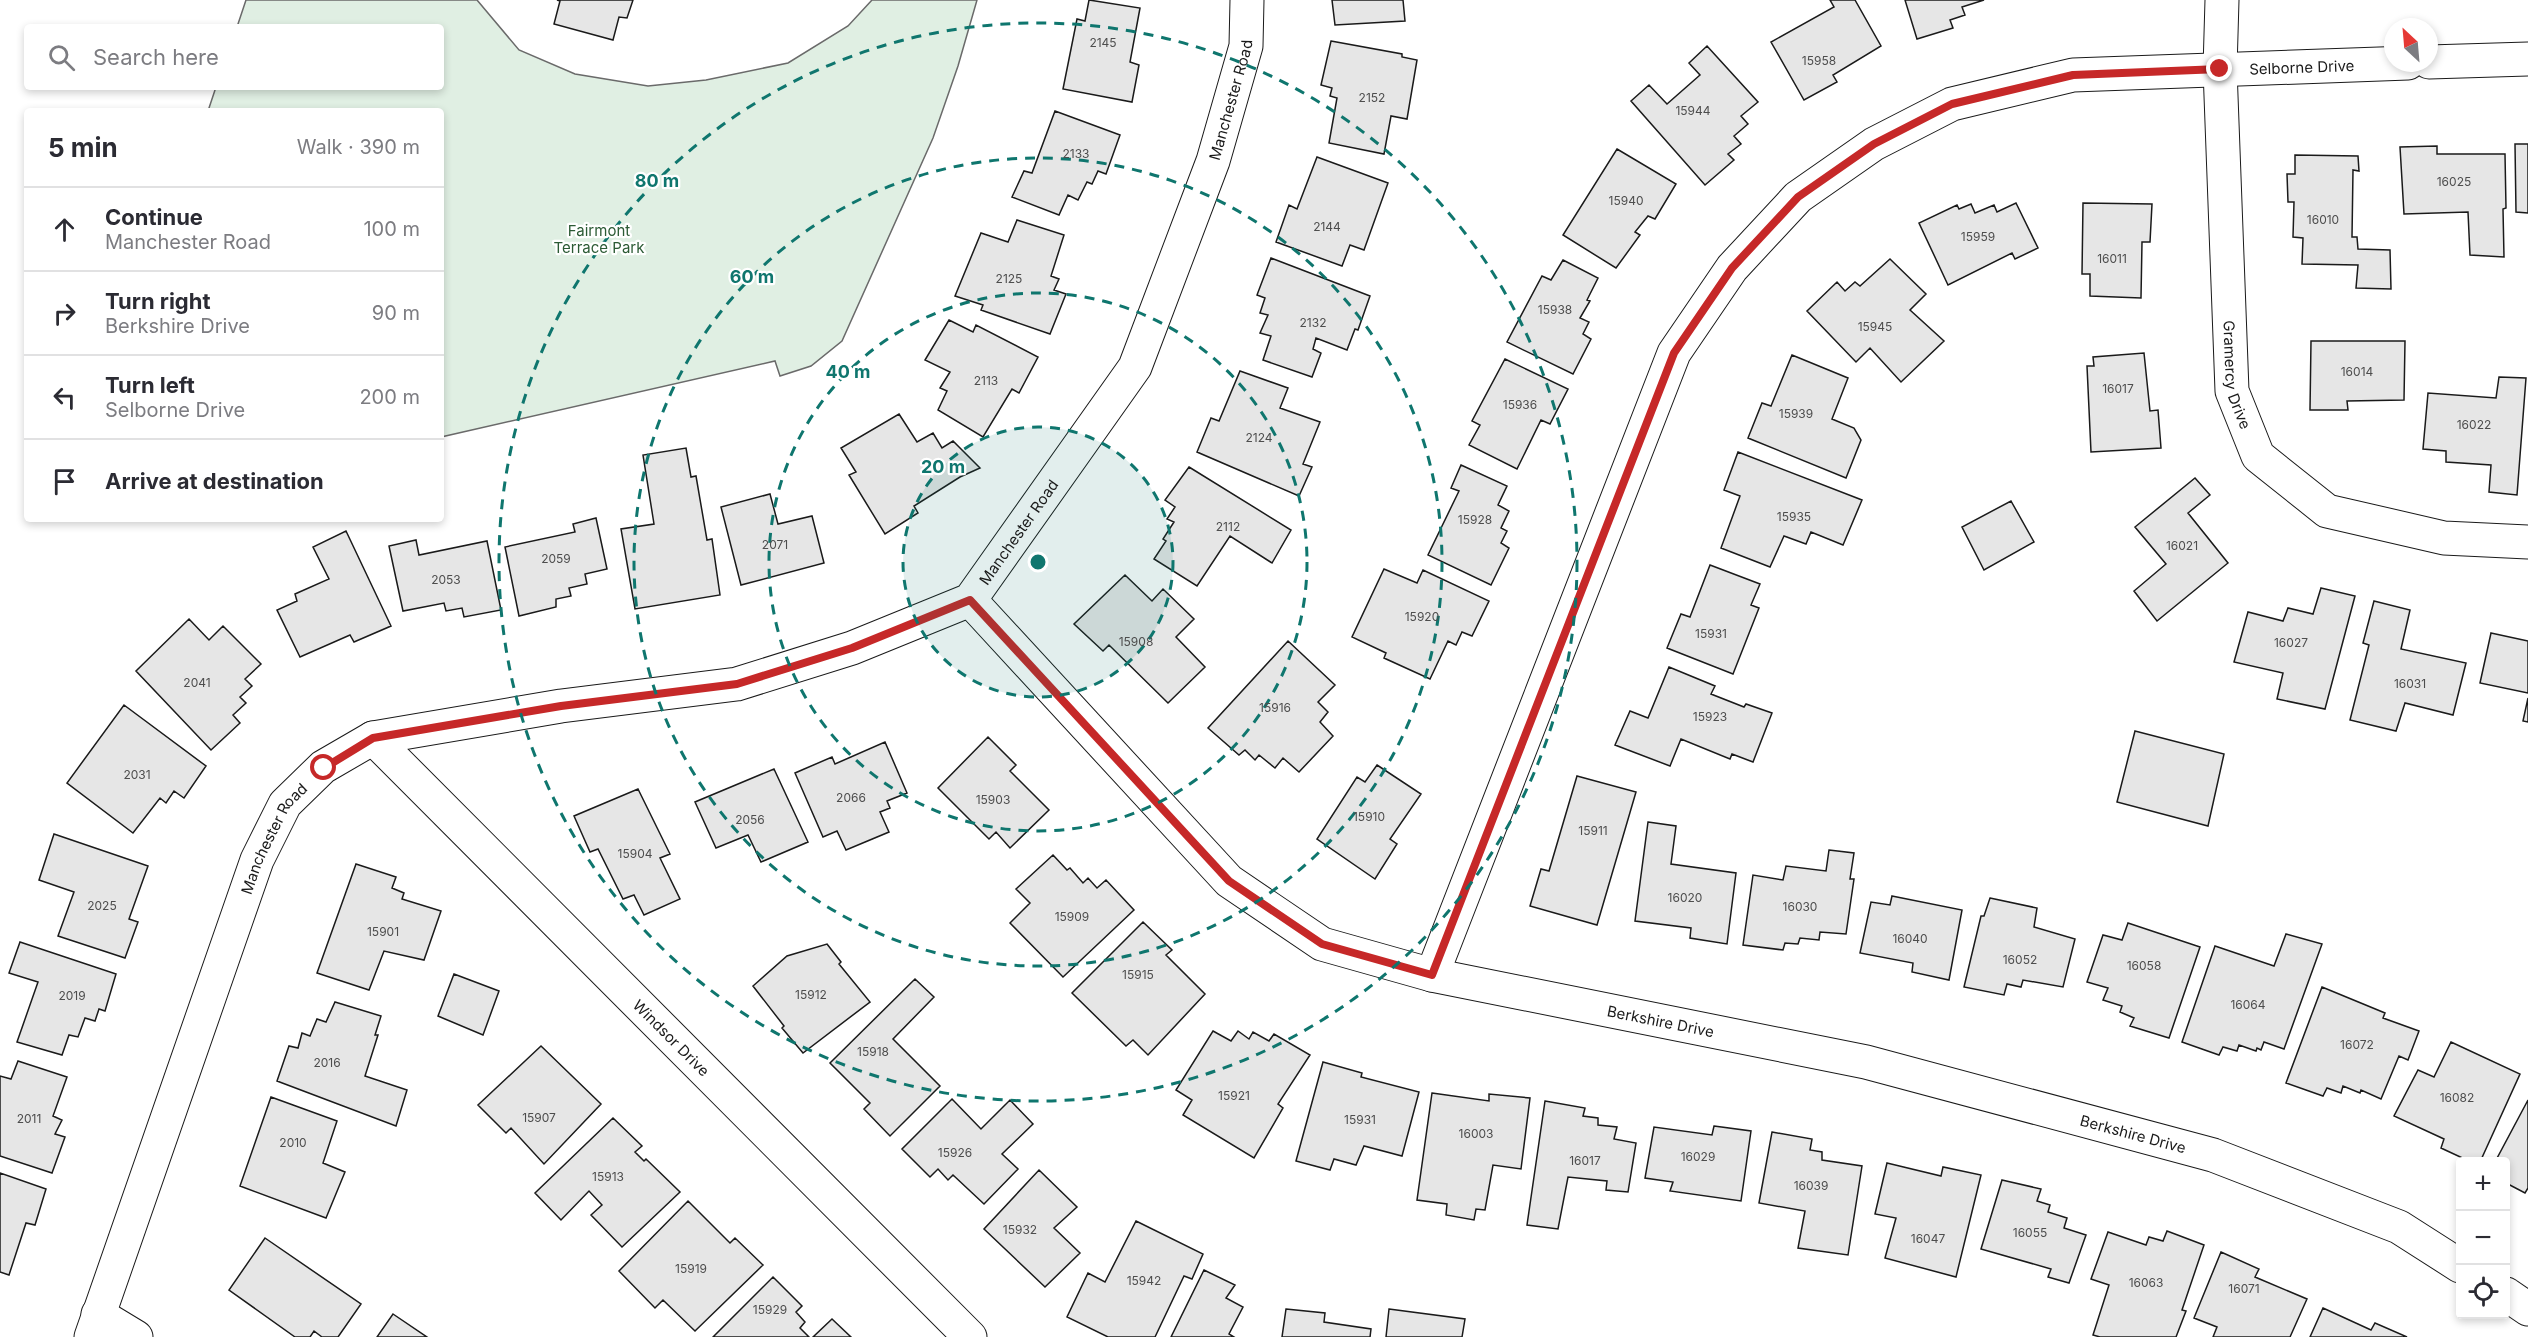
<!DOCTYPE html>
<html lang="en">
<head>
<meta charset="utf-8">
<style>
	body { margin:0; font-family:Inter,sans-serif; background:#f7f7f7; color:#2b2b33 }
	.controls { position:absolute; right:18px; bottom:18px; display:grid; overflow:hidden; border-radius:6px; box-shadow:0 3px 9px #0003 }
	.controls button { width:54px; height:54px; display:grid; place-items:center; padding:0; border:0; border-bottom:2px solid #e1e1e2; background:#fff; color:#2b2b33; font:30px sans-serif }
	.compass { position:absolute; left:2384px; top:18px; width:54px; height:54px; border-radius:50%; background:#fff; box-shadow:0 3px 9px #0003; rotate:334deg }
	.stop { position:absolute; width:18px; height:18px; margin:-14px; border:4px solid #c62828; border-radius:50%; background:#fff }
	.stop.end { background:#c62828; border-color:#fff; box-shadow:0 2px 6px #0008 }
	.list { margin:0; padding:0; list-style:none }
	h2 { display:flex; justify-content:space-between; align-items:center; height:78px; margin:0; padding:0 24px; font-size:26px }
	h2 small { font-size:20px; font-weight:400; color:#7c7c81 }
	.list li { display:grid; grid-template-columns:39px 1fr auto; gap:18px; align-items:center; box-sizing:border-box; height:84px; padding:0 24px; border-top:2px solid #e1e1e2 }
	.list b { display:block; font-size:22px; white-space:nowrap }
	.list p { margin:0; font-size:20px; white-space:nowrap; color:#7c7c81 }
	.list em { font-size:20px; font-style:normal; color:#7c7c81 }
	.icon { flex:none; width:33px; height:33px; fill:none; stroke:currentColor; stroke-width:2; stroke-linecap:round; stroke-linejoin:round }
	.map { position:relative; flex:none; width:2528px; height:1337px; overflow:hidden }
	.search { position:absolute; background:#fff; box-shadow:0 3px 9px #0003; left:24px; top:24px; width:420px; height:66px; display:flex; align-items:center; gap:15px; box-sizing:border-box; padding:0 21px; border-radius:6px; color:#7c7c81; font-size:22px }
	.panel { position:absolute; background:#fff; box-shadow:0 3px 9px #0003; left:24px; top:108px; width:420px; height:414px; border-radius:6px }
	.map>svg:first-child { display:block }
	.park { fill:#e0efe3; stroke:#6a6a6a; stroke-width:1.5 }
	.building { fill:#e6e6e6; stroke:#1a1a1a; stroke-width:1.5 }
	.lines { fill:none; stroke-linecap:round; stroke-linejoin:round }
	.minor-casing { stroke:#1a1a1a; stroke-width:35 }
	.minor { stroke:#fff; stroke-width:33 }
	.route { stroke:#c62828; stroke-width:8 }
	.ring { fill:none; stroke:#0f766e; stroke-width:3; stroke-dasharray:10 8 }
	.labels { text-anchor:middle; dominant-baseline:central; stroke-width:4.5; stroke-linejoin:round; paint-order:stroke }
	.number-label { font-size:12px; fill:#4d4d4d }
	.street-label { font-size:15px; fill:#1a1a1a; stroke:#fff }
	.park-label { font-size:15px; fill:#2b5a34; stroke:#fff }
	.centre { fill:#0f766e; stroke:#fff; stroke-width:3 }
	.ring-label { font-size:18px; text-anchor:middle; font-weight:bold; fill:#0f766e; stroke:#fff; stroke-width:4.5; stroke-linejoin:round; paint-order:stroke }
</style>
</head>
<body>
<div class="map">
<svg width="2528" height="1337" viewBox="0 0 2528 1337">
	<rect width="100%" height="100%" fill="#fff"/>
	<!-- park -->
	<path class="park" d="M246 0H477L519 50 575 74 648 86 706 80 788 63 848 26 872 0H977L958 66 933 138 842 341 811 366 780 376 775 361 441 437V111H208L216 87H441V27H237Z"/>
	<!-- building -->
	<path class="building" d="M557 0H633L627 18 619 17 613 40 554 24 560 1Z
		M1089 0 1140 8 1130 62 1139 65 1132 102 1063 89 1077 19 1085 21Z
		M1332 0H1403L1405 21 1335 25Z
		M1830 0H1855L1881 46 1833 75 1837 82 1804 100 1771 42 1834 7Z
		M1905 0H1984L1962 7 1965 15 1950 20 1953 28 1917 39Z
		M1331 41 1402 54V57L1417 60 1407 119 1391 116 1384 154 1329 143 1337 98 1330 96 1332 88 1321 85Z
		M1707 46 1758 102 1741 116 1748 124 1734 136 1741 144 1728 154 1734 160 1705 185 1631 101 1649 85 1667 104 1700 75 1689 63Z
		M1055 111 1120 135 1106 174 1098 171 1092 184 1087 182 1078 200 1068 195 1059 215 1012 197 1024 171 1032 173Z
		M2515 144H2528V213L2516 212Z
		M2437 146V154H2505L2506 208 2503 209 2504 257 2470 255 2468 212 2404 214 2400 147Z
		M1617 149 1676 184 1655 219 1648 216 1635 232 1640 235 1616 268 1563 235Z
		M2295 155 2358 156 2359 171 2353 170 2352 237H2357L2358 249 2390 250 2391 289 2356 288 2358 265 2302 264 2303 238 2293 237 2294 202H2288L2287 174H2295Z
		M1317 157 1388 183 1364 250 1350 245 1342 266 1276 242 1289 205 1297 209Z
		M2016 203 2038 248 2015 259 2012 253 1948 285 1919 223 1957 205 1959 209 1971 204 1975 213 1994 205 1997 212Z
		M2083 203 2152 204 2150 242H2142L2141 298 2090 296V274H2082Z
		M1017 220 1064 235 1051 276 1059 279 1054 290 1066 294 1050 334 981 310 983 305 955 296 981 233 1008 242Z
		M1271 258 1370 296 1358 330 1355 329 1347 350 1316 338 1313 349 1321 353 1312 377 1263 360 1271 336 1260 333 1268 315 1260 313 1265 298 1257 295Z
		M1890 259 1926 294 1910 310 1944 341 1901 382 1870 348 1856 362 1807 311 1837 282 1845 291 1855 282 1860 286Z
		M1563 260 1598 278 1587 300 1590 301 1580 318 1589 322 1583 334 1591 339 1573 374 1507 342 1542 276 1551 280Z
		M949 320 973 332 976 325 1038 357 1019 393 1012 389 983 437 938 410 947 391 940 388 950 372 925 360Z
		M2311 341H2405L2404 400 2347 401 2348 410H2310Z
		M2144 353 2150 411 2158 410 2161 448 2091 452 2087 366H2094L2093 357Z
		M1792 355 1848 378 1832 419 1854 428 1861 440 1846 478 1748 438 1762 403 1771 406Z
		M1505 359 1568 389 1550 424 1541 420 1517 469 1469 445 1480 425 1472 421Z
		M1240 371 1288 388 1280 408 1320 422 1303 464 1312 467 1299 496 1197 452 1211 418 1219 421Z
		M2499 377 2526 378 2517 495 2489 492 2491 465 2446 462V451L2423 449 2428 393 2496 398Z
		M899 414 917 442 933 433 942 448 953 441 980 468 960 477 914 506 918 513 885 534 849 475 856 472 841 448Z
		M686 448 691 477 696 476 707 540 712 539 720 595 635 609 621 529 654 524 643 455Z
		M1738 452 1862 500 1843 545 1811 532 1806 544 1784 536 1770 567 1721 548 1740 496 1724 490Z
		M1461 465 1507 486 1498 505 1509 511 1501 528 1507 531 1501 543 1509 548 1491 585 1428 555 1459 491 1451 488Z
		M1189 467 1291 530 1272 563 1230 536 1197 586 1154 559 1166 541 1163 539 1174 522 1167 519 1175 507 1165 500Z
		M2195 478 2210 495 2188 513 2228 563 2157 621 2134 591 2166 564 2135 527Z
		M770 494 778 524 812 516 824 563 741 585 721 507Z
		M2011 501 2034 542 1984 570 1962 527Z
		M596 518 607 569 585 574 587 584 569 588 571 596 556 599V607L519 616 505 547 575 532 573 524Z
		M346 531 391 626 354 642 350 635 300 657 277 610 297 601 295 594 329 579 313 547Z
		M416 540 419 555 487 541 501 610 464 617 462 608 446 611 444 603 403 611 389 546Z
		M1710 565 1760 584 1751 605 1759 608 1733 674 1667 648 1681 614 1690 617Z
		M1384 569 1417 583 1423 570 1489 601 1472 636 1462 632 1456 645 1448 641 1430 679 1384 658 1386 653 1352 637Z
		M1125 575 1152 601 1163 589 1194 619 1176 637 1205 667 1168 703 1109 645 1103 651 1074 624Z
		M2321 588 2355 596 2325 709 2277 699 2283 673 2234 662 2248 612 2283 621 2288 608 2313 614Z
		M2374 601 2410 610 2401 649 2466 663 2453 715 2405 703 2396 731 2350 720 2369 645 2363 643Z
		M189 619 209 640 223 626 261 664 245 679 252 686 240 697 246 703 233 715 240 723 211 750 136 671Z
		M2491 633 2528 641V693L2480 683Z
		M1288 641 1335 685 1318 702 1328 712 1320 722 1333 736 1299 772 1283 758 1275 768 1259 755 1255 760 1245 750 1239 755 1208 728Z
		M1669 667 1715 686 1711 694 1744 707 1746 704 1772 713 1753 762 1732 754 1730 759 1681 739 1670 766 1615 745 1630 711 1648 718Z
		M2528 698V722L2523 721Z
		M124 705 206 766 184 798 174 791 166 803 160 798 133 833 67 783Z
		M2135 731 2224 754 2208 826 2117 802Z
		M988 737 1016 765 1010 771 1049 810 1010 848 996 832 989 839 938 788Z
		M885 742 907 793 887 801 890 808 880 812 889 832 846 850 837 831 823 837 795 773 832 757 835 764Z
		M1377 765 1421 794 1390 839 1397 844 1375 879 1317 839 1357 777 1365 782Z
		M774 769 808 842 761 862 748 835 716 848 695 802Z
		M1577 776 1636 792 1597 925 1530 906 1541 869 1549 871Z
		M638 789 670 854 660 858 680 899 644 915 634 895 623 899 598 849 590 852 574 816Z
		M1648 822 1676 826 1671 864 1736 873 1727 944 1690 938 1691 928 1635 921Z
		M54 834 148 866 129 919 138 922 125 958 58 936 74 892 39 880Z
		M1829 850 1854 853 1850 879H1854L1846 934 1820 932 1819 940 1800 938 1798 944 1785 943 1783 950 1743 945 1753 875 1783 880 1786 866 1826 871Z
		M1053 855 1067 870 1070 868 1083 883 1088 878 1097 888 1106 880 1134 910 1063 977 1010 923 1030 903 1016 889Z
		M356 864 396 877 392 888 404 893 402 899 441 911 424 960 384 951 369 990 317 973Z
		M1892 896 1962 910 1949 980 1912 972 1913 963 1860 953 1871 902 1890 905Z
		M1990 898 2037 908 2034 927 2075 939 2063 987 2023 980 2021 987 2007 984 2004 995 1964 987 1981 916H1984Z
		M1143 922 1172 950 1166 955 1205 994 1148 1055 1133 1040 1126 1046 1072 993Z
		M2128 923 2200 947 2169 1038 2130 1026 2134 1018 2120 1012 2122 1006 2103 1000 2108 988 2087 982 2103 935 2122 940Z
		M2286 934 2322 944 2284 1049 2264 1042 2261 1050 2257 1048 2256 1051 2239 1045 2237 1051 2223 1047 2219 1055 2182 1042 2215 946 2274 966Z
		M20 942 116 974 105 1011 99 1009 95 1021 85 1018 78 1037 69 1035 62 1055 17 1042 38 982 9 973Z
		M827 944 841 962 839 964 870 1002 803 1053 782 1028 784 1026 753 986 787 956Z
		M454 974 499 991 483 1035 438 1016Z
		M915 979 934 997 893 1039 940 1086 890 1136 864 1109 870 1103 830 1063Z
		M2322 987 2385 1013 2383 1018 2419 1031 2408 1060 2399 1056 2381 1099 2361 1090 2360 1093 2343 1086 2341 1093 2327 1088 2323 1096 2286 1083Z
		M335 1002 381 1016 375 1035H378L365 1076 407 1090 396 1126 277 1081 289 1046 298 1048 302 1033 310 1036 317 1019 326 1022Z
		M1213 1031 1231 1041 1238 1031 1249 1039 1253 1032 1269 1041 1274 1034 1310 1055 1278 1104 1283 1108 1254 1158 1183 1115 1192 1100 1176 1090Z
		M2451 1042 2520 1074 2480 1162H2471L2441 1148 2444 1139 2394 1116 2418 1070 2434 1077Z
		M541 1046 601 1104 544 1164 511 1128 506 1133 478 1105Z
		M18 1061 67 1077 53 1116 62 1120 55 1134 65 1137 52 1173 0 1156V1076L11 1079Z
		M1323 1062 1362 1073 1361 1077 1419 1092 1402 1156 1364 1146 1356 1165 1334 1159 1330 1170 1296 1161Z
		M1432 1093 1489 1101V1094L1530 1098 1521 1169 1493 1165 1485 1210 1476 1209 1474 1220 1446 1215 1447 1204 1417 1200Z
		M271 1097 337 1121 323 1163 345 1172 326 1218 240 1186Z
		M952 1099 981 1129 1010 1100 1033 1124 1002 1154 1018 1169 984 1204 953 1175 948 1180 938 1169 930 1177 902 1149Z
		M2528 1100V1188L2525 1193 2506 1183V1162H2495Z
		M1545 1101 1585 1108 1583 1116 1598 1118V1125L1617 1127 1614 1139 1636 1143 1628 1192 1606 1190 1607 1181 1568 1177 1558 1229 1527 1225Z
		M613 1118 642 1146 635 1152 644 1161 646 1159 680 1192 622 1247 591 1215 602 1205 589 1191 561 1220 535 1193Z
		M1714 1126 1751 1131 1741 1201 1670 1191 1673 1182 1645 1178 1654 1127 1712 1135Z
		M1772 1132 1812 1139 1810 1150 1822 1152V1160L1862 1166 1848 1255 1798 1248 1805 1211 1759 1203Z
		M1887 1163 1941 1176 1943 1167 1981 1175 1956 1277 1885 1258 1896 1218 1875 1214Z
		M1039 1170 1077 1207 1054 1228 1080 1253 1045 1287 984 1229Z
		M0 1173 46 1189 35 1225 26 1223 9 1275 0 1272Z
		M2002 1180 2041 1189 2037 1201 2050 1205 2048 1212 2067 1218 2064 1228 2086 1235 2069 1283 2048 1277 2051 1269 1981 1249Z
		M688 1201 730 1243 735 1238 763 1265 695 1331 663 1300 655 1308 619 1271Z
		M1136 1221 1203 1254 1192 1279 1184 1276 1155 1337H1108L1067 1317 1088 1273 1105 1282Z
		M2167 1231 2204 1245 2182 1310 2186 1311 2176 1337H2100L2093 1335 2109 1285 2091 1279 2108 1232 2146 1245 2149 1237 2163 1241Z
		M265 1238 361 1304 338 1337H322L314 1331 310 1337H295L229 1290Z
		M2221 1252 2259 1269 2255 1277 2307 1299 2290 1337H2213L2217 1327 2194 1318Z
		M1204 1270 1235 1285 1226 1298 1243 1307 1229 1334 1234 1337H1171Z
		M773 1277 802 1306 796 1312 805 1322 800 1328 809 1337H713Z
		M2323 1308 2371 1330 2375 1323 2407 1337H2310Z
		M1286 1309 1325 1313 1324 1322 1371 1329 1370 1337H1282Z
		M1389 1309 1465 1319 1462 1337H1386Z
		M393 1314 427 1337H377Z
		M832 1319 851 1337H813Z"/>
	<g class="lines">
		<!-- minor casing -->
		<g class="minor-casing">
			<g id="minor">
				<path id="s1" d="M2222 0 2220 69 2232 391 2258 456 2327 511 2444 538 2528 542"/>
				<path d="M2429 62 2528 59"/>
				<path id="s2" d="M970 600 1229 881 1322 944 1432 975 1866 1062 2213 1155 2399 1227 2460 1266"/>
				<path id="s3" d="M373 738 970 1337"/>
				<path id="s4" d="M1432 975 1674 353 1732 268 1798 197 1874 144 1952 104 2073 75 2408 63"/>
				<path d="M2506 1294 2528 1309"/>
				<path d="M98 1314 136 1337"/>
				<path id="s5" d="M91 1337 257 860 285 804 323 767 373 738 561 706 737 684 852 648 970 600 1135 367 1213 161 1246 46 1247 0"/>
			</g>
		</g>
		<!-- minor -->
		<use href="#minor" class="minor"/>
	</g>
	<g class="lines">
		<!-- route -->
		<path class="route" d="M324 768 373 738 561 706 737 684 852 648 970 600 1229 881 1322 944 1432 975 1674 353 1732 268 1798 197 1874 144 1952 104 2073 75 2220 69"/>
	</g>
	<!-- distance rings -->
	<circle cx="1038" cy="562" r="135" fill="#0f766e" fill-opacity=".12"/>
	<g class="ring">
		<circle cx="1038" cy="562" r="135"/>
		<circle cx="1038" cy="562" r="269"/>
		<circle cx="1038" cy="562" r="404"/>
		<circle cx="1038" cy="562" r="539"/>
	</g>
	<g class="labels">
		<!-- number labels -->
		<g class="number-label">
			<text x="1103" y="42">2145</text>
			<text x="1819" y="60">15958</text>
			<text x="1372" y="97">2152</text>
			<text x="1693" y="110">15944</text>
			<text x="1076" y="153">2133</text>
			<text x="2454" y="181">16025</text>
			<text x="1626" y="200">15940</text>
			<text x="2323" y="219">16010</text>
			<text x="1327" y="226">2144</text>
			<text x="1978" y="236">15959</text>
			<text x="2112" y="258">16011</text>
			<text x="1009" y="278">2125</text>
			<text x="1555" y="309">15938</text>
			<text x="1313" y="322">2132</text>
			<text x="1875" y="326">15945</text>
			<text x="2357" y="371">16014</text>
			<text x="986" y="380">2113</text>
			<text x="2118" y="388">16017</text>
			<text x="1520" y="404">15936</text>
			<text x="1796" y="413">15939</text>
			<text x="2474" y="424">16022</text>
			<text x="1259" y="437">2124</text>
			<text x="1794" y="516">15935</text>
			<text x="1475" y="519">15928</text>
			<text x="1228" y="526">2112</text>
			<text x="775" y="544">2071</text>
			<text x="2182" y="545">16021</text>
			<text x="556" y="558">2059</text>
			<text x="446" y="579">2053</text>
			<text x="1422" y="616">15920</text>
			<text x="1711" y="633">15931</text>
			<text x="1136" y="641">15908</text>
			<text x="2291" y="642">16027</text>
			<text x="197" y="682">2041</text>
			<text x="2410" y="683">16031</text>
			<text x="1275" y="707">15916</text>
			<text x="1710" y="716">15923</text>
			<text x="137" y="774">2031</text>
			<text x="851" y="797">2066</text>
			<text x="993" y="799">15903</text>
			<text x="1369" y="816">15910</text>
			<text x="750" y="819">2056</text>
			<text x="1593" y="830">15911</text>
			<text x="635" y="853">15904</text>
			<text x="1685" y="897">16020</text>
			<text x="102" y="905">2025</text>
			<text x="1800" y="906">16030</text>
			<text x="1072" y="916">15909</text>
			<text x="383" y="931">15901</text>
			<text x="1910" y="938">16040</text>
			<text x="2020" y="959">16052</text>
			<text x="2144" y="965">16058</text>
			<text x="1138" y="974">15915</text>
			<text x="811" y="994">15912</text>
			<text x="72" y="995">2019</text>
			<text x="2248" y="1004">16064</text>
			<text x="2357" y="1044">16072</text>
			<text x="873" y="1051">15918</text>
			<text x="327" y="1062">2016</text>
			<text x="1234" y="1095">15921</text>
			<text x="2457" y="1097">16082</text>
			<text x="539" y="1117">15907</text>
			<text x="29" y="1118">2011</text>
			<text x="1360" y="1119">15931</text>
			<text x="1476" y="1133">16003</text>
			<text x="293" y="1142">2010</text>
			<text x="955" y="1152">15926</text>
			<text x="1698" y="1156">16029</text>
			<text x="1585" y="1160">16017</text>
			<text x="608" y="1176">15913</text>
			<text x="1811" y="1185">16039</text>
			<text x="1020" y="1229">15932</text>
			<text x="2030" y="1232">16055</text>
			<text x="1928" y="1238">16047</text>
			<text x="691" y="1268">15919</text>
			<text x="1144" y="1280">15942</text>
			<text x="2146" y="1282">16063</text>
			<text x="2244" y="1288">16071</text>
			<text x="770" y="1309">15929</text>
		</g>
		<!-- street labels -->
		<g class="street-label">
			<text stroke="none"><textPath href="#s4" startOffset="1401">Selborne Drive</textPath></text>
			<text stroke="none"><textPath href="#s5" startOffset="1864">Manchester Road</textPath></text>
			<text stroke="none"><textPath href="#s1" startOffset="376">Gramercy Drive</textPath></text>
			<text stroke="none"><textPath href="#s5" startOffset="1378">Manchester Road</textPath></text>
			<text stroke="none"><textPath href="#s5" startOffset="532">Manchester Road</textPath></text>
			<text stroke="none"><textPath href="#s2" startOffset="842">Berkshire Drive</textPath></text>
			<text stroke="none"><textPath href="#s3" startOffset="423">Windsor Drive</textPath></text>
			<text stroke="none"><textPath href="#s2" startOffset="1328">Berkshire Drive</textPath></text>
		</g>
		<!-- park labels -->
		<g class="park-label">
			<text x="599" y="230">Fairmont<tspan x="599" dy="17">Terrace Park</tspan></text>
		</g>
	</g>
	<circle cx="1038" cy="562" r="9" class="centre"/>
	<g class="ring-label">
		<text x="657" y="187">80 m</text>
		<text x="752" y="283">60 m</text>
		<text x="848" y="378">40 m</text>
		<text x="943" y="473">20 m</text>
	</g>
</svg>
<div class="controls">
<button>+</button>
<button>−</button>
<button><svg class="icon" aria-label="locate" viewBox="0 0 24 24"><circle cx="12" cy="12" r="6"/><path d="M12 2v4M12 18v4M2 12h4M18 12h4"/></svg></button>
</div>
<svg class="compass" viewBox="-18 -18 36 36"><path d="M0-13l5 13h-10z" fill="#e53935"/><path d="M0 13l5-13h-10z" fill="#7c7c81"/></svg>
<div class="stop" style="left:324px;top:768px"></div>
<div class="stop end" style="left:2220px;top:69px"></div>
<div class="search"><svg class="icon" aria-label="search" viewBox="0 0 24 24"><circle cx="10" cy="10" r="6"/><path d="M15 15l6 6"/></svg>Search here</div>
<section class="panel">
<h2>5 min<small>Walk · 390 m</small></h2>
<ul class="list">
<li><svg class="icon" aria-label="ahead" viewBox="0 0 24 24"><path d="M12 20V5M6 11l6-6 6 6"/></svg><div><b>Continue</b><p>Manchester Road</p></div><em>100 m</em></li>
<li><svg class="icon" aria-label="right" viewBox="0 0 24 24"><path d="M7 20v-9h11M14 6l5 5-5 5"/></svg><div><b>Turn right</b><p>Berkshire Drive</p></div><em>90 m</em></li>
<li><svg class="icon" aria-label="left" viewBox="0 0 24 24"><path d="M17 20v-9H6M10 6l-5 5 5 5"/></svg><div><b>Turn left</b><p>Selborne Drive</p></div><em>200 m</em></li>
<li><svg class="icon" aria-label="arrive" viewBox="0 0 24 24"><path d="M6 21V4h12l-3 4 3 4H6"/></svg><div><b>Arrive at destination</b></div></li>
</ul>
</section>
</div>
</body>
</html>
